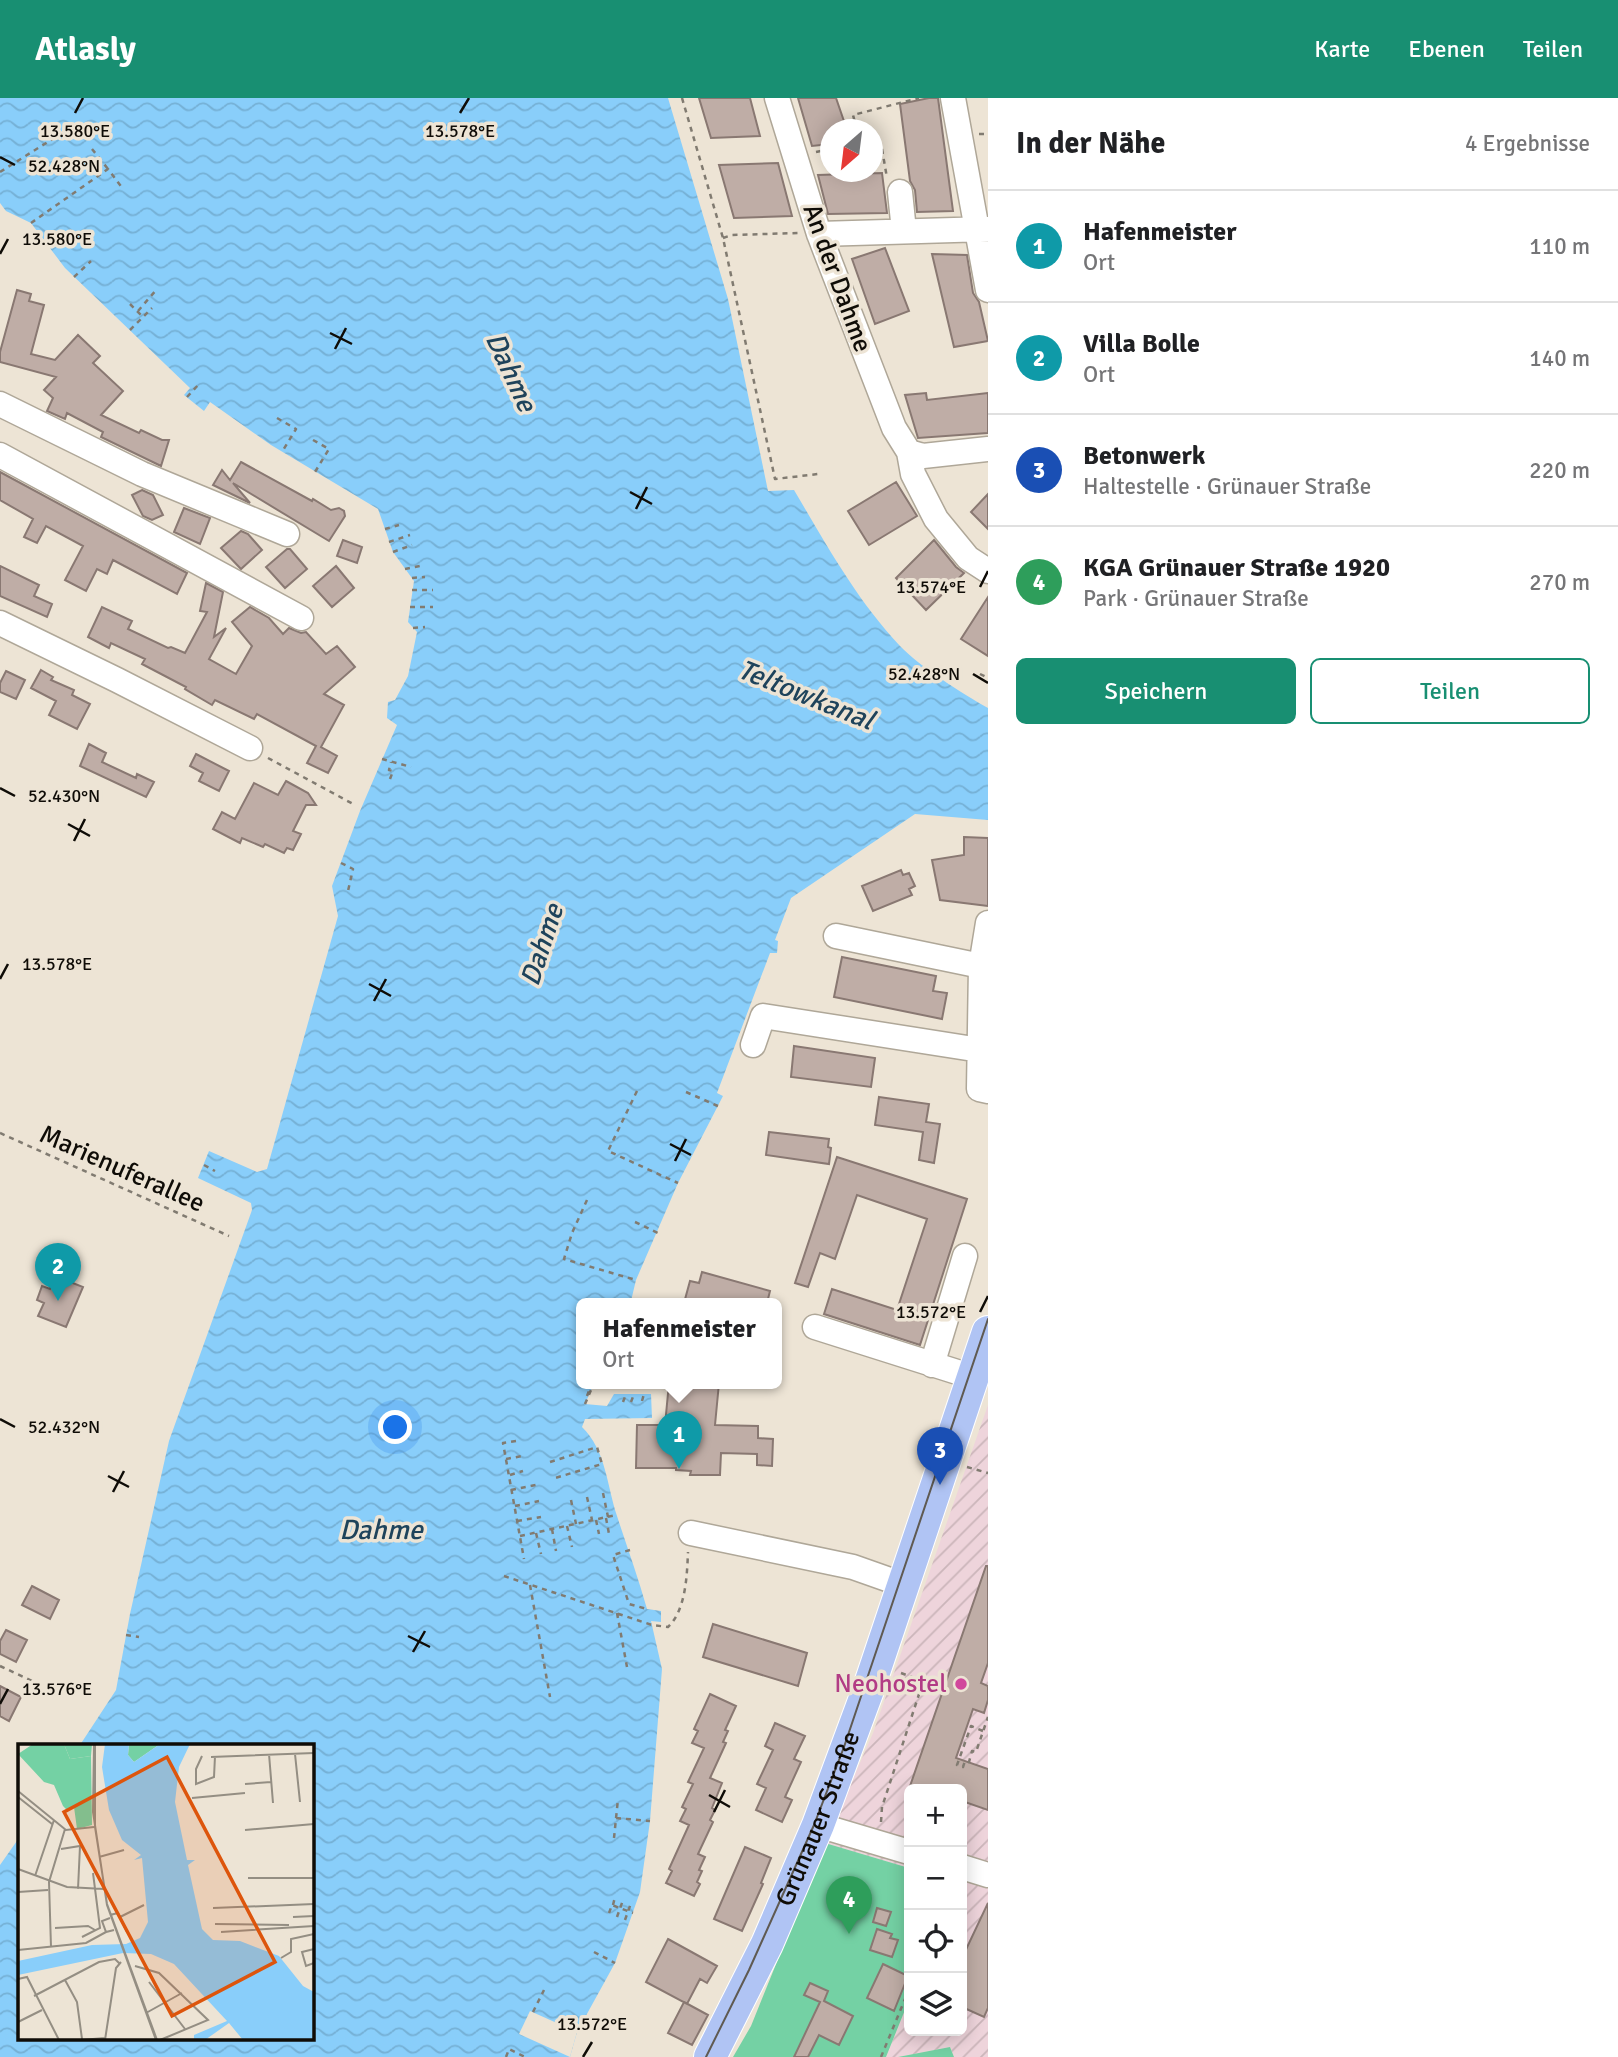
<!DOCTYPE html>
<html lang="de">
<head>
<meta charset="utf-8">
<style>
	body { margin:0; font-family:Signika,sans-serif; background:#f6f6f6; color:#202124 }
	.controls { position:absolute; right:21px; bottom:21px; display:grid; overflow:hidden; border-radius:10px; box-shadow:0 4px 18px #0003 }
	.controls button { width:63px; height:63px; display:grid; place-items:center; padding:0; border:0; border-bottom:2px solid #e0e0e0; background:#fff; color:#202124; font:35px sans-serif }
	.compass { position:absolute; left:820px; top:21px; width:63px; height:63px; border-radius:50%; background:#fff; box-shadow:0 4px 18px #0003; rotate:208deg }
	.you { position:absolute; left:396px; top:1330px; width:24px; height:24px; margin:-18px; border:5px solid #fff; border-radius:50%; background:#1a73e8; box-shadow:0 0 0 10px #1a73e833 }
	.badge { display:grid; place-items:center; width:46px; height:46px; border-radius:50%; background:#188f72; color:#fff; font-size:23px; font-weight:700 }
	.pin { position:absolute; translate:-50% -58px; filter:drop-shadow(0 2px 4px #0008) }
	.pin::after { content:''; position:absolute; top:37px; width:24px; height:21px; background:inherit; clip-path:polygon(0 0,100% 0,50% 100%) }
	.popup { position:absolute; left:576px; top:1200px; width:206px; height:91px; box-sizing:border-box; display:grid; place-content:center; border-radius:10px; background:#fff; filter:drop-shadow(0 2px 5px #0005); font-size:23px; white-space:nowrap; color:#757577 }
	.popup b { font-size:26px; color:#202124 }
	.popup::after { content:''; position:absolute; left:50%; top:100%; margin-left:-14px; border:14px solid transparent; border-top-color:#fff }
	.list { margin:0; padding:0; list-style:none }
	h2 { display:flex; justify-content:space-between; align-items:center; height:91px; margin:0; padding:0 28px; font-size:30px }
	h2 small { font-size:23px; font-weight:400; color:#757577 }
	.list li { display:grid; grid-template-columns:46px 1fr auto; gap:21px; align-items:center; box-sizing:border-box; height:112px; padding:0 28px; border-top:2px solid #e0e0e0 }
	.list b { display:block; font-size:26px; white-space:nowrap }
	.list p { margin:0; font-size:23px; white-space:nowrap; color:#757577 }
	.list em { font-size:23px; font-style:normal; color:#757577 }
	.actions { display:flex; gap:14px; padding:21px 28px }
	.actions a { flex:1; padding:16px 0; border:2px solid #188f72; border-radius:10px; text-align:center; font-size:24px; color:#188f72 }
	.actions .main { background:#188f72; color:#fff }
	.icon { flex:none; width:38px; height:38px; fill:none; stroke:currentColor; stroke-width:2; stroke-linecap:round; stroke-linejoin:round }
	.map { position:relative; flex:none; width:988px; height:1959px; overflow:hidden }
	header { display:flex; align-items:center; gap:42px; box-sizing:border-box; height:98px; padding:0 35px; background:#188f72; color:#fff }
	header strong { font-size:33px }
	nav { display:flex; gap:38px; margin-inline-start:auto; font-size:24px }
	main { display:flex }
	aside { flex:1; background:#fff }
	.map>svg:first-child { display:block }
	.industrial { fill:url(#industrial-furrows) }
	.garden { fill:#74d1a4 }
	.water { fill:url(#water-waves) }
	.pier { fill:#ede4d5 }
	.building { fill:#bfada6; stroke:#897872; stroke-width:2 }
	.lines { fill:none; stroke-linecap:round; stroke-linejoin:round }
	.minor-casing { stroke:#afa798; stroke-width:27 }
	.major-casing { stroke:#fff; stroke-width:34 }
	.path { stroke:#817b71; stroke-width:2.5; stroke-dasharray:5 5; stroke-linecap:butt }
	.minor { stroke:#fff; stroke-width:24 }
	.major { stroke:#b0c4f4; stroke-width:32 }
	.tram { stroke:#5f5a52; stroke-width:2 }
	.ticks { fill:none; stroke:#0f0c07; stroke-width:2.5 }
	.hotel-dot { fill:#d1479c; stroke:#ede4d5; stroke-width:2.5 }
	.labels { text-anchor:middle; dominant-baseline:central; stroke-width:7; stroke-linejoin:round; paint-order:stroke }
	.street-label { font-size:26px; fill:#0f0c07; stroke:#ede4d5 }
	.hotel-label { font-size:26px; fill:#b23c85; stroke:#ede4d5; text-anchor:end }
	.water-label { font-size:28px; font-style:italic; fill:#1e435b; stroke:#ede4d5 }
	.inset-road { fill:none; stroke:#948e83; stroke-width:2 }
	.view { fill:#dd550c; fill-opacity:0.15; stroke:#dd550c; stroke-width:3.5 }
	.inset-edge { fill:none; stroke:#0f0c07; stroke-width:3.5 }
	.ticks-label { font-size:18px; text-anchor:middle; fill:#0f0c07; stroke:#ede4d5; stroke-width:7; stroke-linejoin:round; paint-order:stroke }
</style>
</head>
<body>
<header>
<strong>Atlasly</strong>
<nav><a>Karte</a><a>Ebenen</a><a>Teilen</a></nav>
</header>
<main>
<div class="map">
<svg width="988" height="1959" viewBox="0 0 988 1959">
	<defs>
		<pattern id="industrial-furrows" width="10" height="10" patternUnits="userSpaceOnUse" patternTransform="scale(1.75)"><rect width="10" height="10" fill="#eed4db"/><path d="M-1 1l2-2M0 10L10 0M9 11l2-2" fill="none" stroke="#cbb5ba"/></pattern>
		<pattern id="water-waves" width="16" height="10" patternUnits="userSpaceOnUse" patternTransform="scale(1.75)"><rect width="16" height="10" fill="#89cefa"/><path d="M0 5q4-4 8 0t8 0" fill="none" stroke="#75b0d5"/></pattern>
	</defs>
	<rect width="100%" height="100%" fill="#ede4d5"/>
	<!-- industrial -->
	<path class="industrial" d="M988 1307V1959H954L950 1949 898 1959H886L909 1902V1933H962V1691H909V1770L825 1745 873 1635Z"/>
	<!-- garden -->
	<path class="garden" d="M825 1745 909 1770V1902L886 1959H733L751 1928Z
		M950 1949 954 1959H898Z"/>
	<!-- water -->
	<path class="water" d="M0 0H668L728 201 768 393 794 392C826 446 856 501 900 548 919 568 963 596 988 610V722L915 716 791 800 775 842 778 843 777 855H770L717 995 723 998 678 1085 636 1182 631 1203 581 1205V1285H594L585 1306 607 1308 614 1296H651L652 1320 585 1321 582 1329C606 1352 607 1388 617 1418 627 1449 638 1479 647 1511L661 1513V1524L651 1523 662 1571 650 1723 640 1794 615 1865 577 1934 570 1959H0V1767L19 1740V1940H312V1647H80L116 1592 130 1516 169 1343 252 1112 251 1105 198 1080 209 1053 257 1074 267 1071 338 818 332 788 360 713 397 627 387 620 388 604 395 602 408 578 417 534 408 524 414 483 393 454 378 411 271 347 210 304 204 313 184 297 190 290 65 170 31 125 6 113 0 105Z"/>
	<!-- pier -->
	<path class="pier" d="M530 1913 577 1934 570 1959 519 1936Z"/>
	<!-- building -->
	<path class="building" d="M699 0H750L760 38 711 40Z
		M798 0H836L847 32H830V46L812 48Z
		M929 0H938L953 113 917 114 915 92 910 83 900 6Z
		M778 65 792 118 734 120 719 67Z
		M882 75 887 115 828 116 818 77Z
		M885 150 909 213 875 226 852 161Z
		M932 156 967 157 973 195 979 204 988 243 954 249Z
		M17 192 31 196 29 203 44 207 31 256 55 262 78 237 100 258 93 265 123 293 101 317 139 335 141 332 162 342H169L161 368 101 339 103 334 67 315 65 321 47 313 53 300 44 292 56 279 0 264V254Z
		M926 295 927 302 988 295V335L918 340 905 297Z
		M241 364 312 403 313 401 331 412 339 410 344 413 345 418 329 443 233 385 250 405 213 387 222 372 230 382Z
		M0 374 187 475 177 496 113 462 107 476 97 471 86 493 65 482 83 448 46 428 37 445 24 439 33 421 0 402Z
		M896 384 917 418 869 447 848 413Z
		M142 392 153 397 163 417 152 422 143 418 132 397Z
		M988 396V431L971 414Z
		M184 410 210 420 200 446 174 434Z
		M241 433 248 436 262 452 241 471 221 450Z
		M343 442 362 449 357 465 337 458Z
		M934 442 956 469 964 475 926 512 896 480Z
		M287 451H290L307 471 285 490 266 469Z
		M0 468 39 487 34 498 52 506 47 519 0 498Z
		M336 468 354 490 332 509 313 488Z
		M206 485 223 494 214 539 226 530 209 561 236 576 252 548 232 524 250 509 269 520 283 536 289 530 301 535 306 534 326 556 337 548 355 569 324 596 344 607 321 649 337 658 328 675 307 665 316 648 257 616 254 621 215 602 212 607 185 591 186 589 142 566 145 561 111 545 109 550 88 539 102 509 132 523 128 531 168 550 171 549 185 555 207 514 200 513Z
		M988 499V558L961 541Z
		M41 572 53 579 51 582 74 592 72 597 90 606 77 631 49 617 56 603 31 590Z
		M6 573 25 582 16 601 0 594V585Z
		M89 646 106 655 102 664 136 680 137 676 154 684 146 699 80 668Z
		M196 656 229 673 219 693 199 683 203 675 190 668Z
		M286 683 308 695 316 707H306L293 733 301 736 293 752 287 750 284 755 265 746 263 749 242 740 240 745 213 731 222 714 235 721 254 685 278 697Z
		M964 739 988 740V808L940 802 932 762 964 757Z
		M901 772 903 777 909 775 915 788 909 791 912 797 873 813 862 788Z
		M842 859 936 878 933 893 947 895 942 921 834 899Z
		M794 948 875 960 871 989 791 979Z
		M879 999 929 1006 926 1024 940 1026 934 1065 919 1062 923 1034 875 1027Z
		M769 1034 829 1041 828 1049 831 1050 829 1066 766 1057Z
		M837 1059 967 1101 920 1247 824 1216 832 1191 897 1212 927 1121 857 1097 835 1161 820 1155 808 1189 795 1185Z
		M702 1174 770 1193 767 1205H684L690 1183 699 1185Z
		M55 1178 83 1189 66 1229 38 1218 44 1205 37 1202 42 1188 50 1191Z
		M669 1285H719L715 1327 758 1328V1340L773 1341 772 1368 757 1367V1356L721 1355 720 1377H690L691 1373 676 1372V1370H636L637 1327H665Z
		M986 1468H988V1565L981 1585 988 1588V1602L984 1615 973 1611 956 1660 988 1671V1712L962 1703V1691H909Z
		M32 1488 59 1502 50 1521 22 1507Z
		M713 1526 807 1555 798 1588 703 1559Z
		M6 1532 27 1542 16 1564 0 1556V1543Z
		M0 1588 21 1599 9 1623 0 1618Z
		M710 1596 736 1608 725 1632 728 1633 723 1644 726 1645 710 1680 722 1685 712 1710 715 1712 710 1722 713 1724 698 1756 705 1759 699 1772 702 1773 697 1784 700 1786 694 1798 666 1785 672 1773 669 1771 689 1727 680 1723 686 1711 682 1709 693 1686 688 1684 704 1650 692 1645 698 1633 694 1631Z
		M775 1625 805 1638 794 1661 801 1664 785 1699 792 1702 782 1724 756 1712 766 1690 757 1686 773 1652 765 1648Z
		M745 1749 771 1760 761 1785 763 1786 742 1833 714 1821Z
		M988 1805V1910L984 1919 962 1909V1860Z
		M877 1810 891 1814 886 1828 873 1824Z
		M877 1831 892 1836 890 1840 898 1842 892 1859 870 1852Z
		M668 1841 717 1868 707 1885 700 1881 687 1906 646 1884Z
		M883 1866 908 1878 894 1913 867 1900Z
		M810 1885 828 1893 824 1903 853 1918 839 1947 819 1937 808 1959H794L820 1904 804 1897Z
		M684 1904 708 1917 692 1947 668 1935Z"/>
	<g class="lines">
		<!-- minor casing -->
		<g class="minor-casing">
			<path id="minor" d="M777 0 819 136 894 330 909 354 913 376 936 421 968 460 988 473
				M953 0 988 192
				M900 94 904 133
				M819 136 988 131
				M0 306 142 376 287 436
				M909 354 923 358 988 351
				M0 357 301 520
				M0 525 117 582 250 650
				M988 825 981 868 979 991 988 993
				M836 838 981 868
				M753 947 763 918 980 952
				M815 1229 973 1279
				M932 1267 965 1158
				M691 1435 853 1469 904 1487
				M818 1727 909 1754
				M962 1769 988 1777"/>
		</g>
		<!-- major casing -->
		<g class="major-casing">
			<g id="major">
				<path id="s1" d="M710 1959 767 1846 818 1727 868 1592 988 1234"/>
			</g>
		</g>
		<!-- path -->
		<path class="path" d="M682 0 723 140 775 381 818 376
			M857 32 853 17 919 0
			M979 36H988
			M92 51 108 71
			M872 51H882L887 80
			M816 54 830 51
			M0 74 70 30
			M31 125 108 71 123 91
			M723 140 732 137 798 135
			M74 179 91 163
			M130 206 143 219
			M138 213 157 191
			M130 232 152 210
			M187 299 200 285
			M277 320 296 331 282 354
			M313 342 329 351 315 374
			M385 431 399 427
			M389 444 410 437
			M393 454 412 447
			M405 471 420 468
			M412 480 425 479
			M412 492H433
			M410 509H433
			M413 530 425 529
			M980 576 988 580
			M268 660 355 707
			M382 661 411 669
			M390 681 393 673 389 672 391 664
			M341 765 353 771 348 793
			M637 993 608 1053 678 1085
			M686 994 718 1008
			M0 1035 229 1138
			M204 1067 215 1073
			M587 1102 572 1135 564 1161 636 1182
			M635 1124 658 1135
			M587 1298 592 1285
			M642 1303 644 1296
			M623 1304 626 1296
			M631 1304 634 1296
			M585 1306 594 1285
			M516 1343 503 1345 524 1461
			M506 1361 522 1358
			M550 1364 597 1349 602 1366 555 1380
			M967 1369 988 1375
			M510 1377 523 1373
			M511 1392 536 1387
			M603 1395 608 1419
			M587 1399 592 1422
			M571 1402 576 1426
			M515 1408 539 1403
			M606 1420 609 1436
			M596 1422 599 1436
			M517 1423 541 1419
			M567 1428 572 1449
			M552 1431 556 1453
			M536 1435 541 1456
			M520 1438 616 1417
			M630 1452 613 1457 629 1506 647 1511
			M504 1478 652 1527 668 1529C686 1512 687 1477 688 1454
			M530 1487 550 1599
			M617 1515 627 1569
			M126 1537 139 1539
			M0 1568 60 1596
			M901 1575 944 1591
			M983 1633 971 1628 957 1667 963 1669 965 1663 969 1664 972 1653 976 1654 988 1619
			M616 1720 650 1723
			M881 1724 882 1709 923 1584
			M614 1740 618 1701
			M613 1807 615 1799
			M609 1815 612 1807 633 1815
			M617 1819 623 1802
			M625 1822 631 1805
			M594 1854 615 1865
			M533 1914 544 1892
			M506 1959 509 1951 525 1959
			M881 1959 905 1901"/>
		<!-- minor -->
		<use href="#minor" class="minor"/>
		<!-- major -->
		<use href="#major" class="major"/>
		<!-- tram -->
		<path class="tram" d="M706 1959 749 1872 814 1727 844 1649 988 1221"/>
	</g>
	<!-- ticks -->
	<path class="ticks" d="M75 15 83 0M460 15 469 0M0 59 15 67M0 156 8 141M330 235 352 246M335 251 346 230M630 394 652 406M636 411 647 389M980 489 988 473M973 576 988 585M0 690 15 698M68 726 90 738M74 743 85 721M0 881 8 866M369 886 391 898M374 903 386 881M670 1046 691 1057M675 1063 686 1041M980 1214 988 1198M0 1321 15 1329M108 1378 129 1389M113 1394 124 1373M408 1538 430 1549M413 1554 425 1533M0 1606 8 1591M709 1697 730 1709M714 1714 725 1692M583 1959 592 1944"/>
	<!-- markers -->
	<circle class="hotel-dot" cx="961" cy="1586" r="7"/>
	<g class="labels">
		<!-- street labels -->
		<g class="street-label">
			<text transform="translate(837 180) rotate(70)">An der Dahme</text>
			<text transform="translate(122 1071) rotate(24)">Marienuferallee</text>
			<text stroke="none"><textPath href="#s1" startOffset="262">Grünauer Straße</textPath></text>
		</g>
		<!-- hotel labels -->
		<g class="hotel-label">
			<text x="947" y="1586">Neohostel</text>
		</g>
		<!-- water labels -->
		<g class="water-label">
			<text transform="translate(511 274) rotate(65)">Dahme</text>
			<text transform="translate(806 597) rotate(22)">Teltowkanal</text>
			<text transform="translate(542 847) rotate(-72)">Dahme</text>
			<text x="381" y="1432">Dahme</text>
		</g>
	</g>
	<!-- overview -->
	<g transform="translate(18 1646)">
		<rect width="296" height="296" fill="#ede4d5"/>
		<path d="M46 0H74L73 12 52 15Z" fill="#74d1a4"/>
		<path d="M15 0H46L52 15 73 12 74 81 59 85 56 63 50 67 45 62 36 41 26 38 0 10ZM111 0H142L116 18 110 11Z" fill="#74d1a4"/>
		<path d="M87 0H111L110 11 116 18 142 0H172L161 23 157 58 169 116H177L170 121 184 185 195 196 222 197 261 212 285 242 296 248V296H225L211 279 187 296H176V291L209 277 156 220 133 210 105 209 0 231V217L74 201 108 200 122 194 130 178 124 114 116 116 123 111 104 96 91 66 84 23Z" fill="#89cefa"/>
		<path class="inset-road" d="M76 0 75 68 89 161 138 296M77 0V83L89 160 139 296M251 10 255 59M277 10 282 58M184 12 178 25V40L196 33 197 12M193 13 296 9M227 40 253 38M0 47 48 86 76 83M0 53 34 80M174 54 227 49M227 86 296 80M43 105 62 102 60 145M81 113 106 106M0 125 49 143 86 145M17 132 36 76M230 134H296M0 148 30 146M195 164 296 160M92 171 100 169 109 188M102 173 126 161M275 173 296 172M92 174 84 177 88 188 96 186M197 180 271 181M37 184 70 182 77 186M203 188 296 182M64 193 82 184 75 129M33 203 31 138 47 85M296 205 284 208 288 222 296 219M0 206 68 199 88 188M263 214 273 208V195L296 190M117 222 141 229 190 276 142 296M0 235 9 233 41 296M47 236 59 258 64 295M131 238 167 285M16 252 81 218 97 215 101 219M128 269 164 249M0 278 24 266M63 296 87 294M87 296 98 224 103 218"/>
		<path class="view" d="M149 13 257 218 154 272 46 68Z"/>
		<rect width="296" height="296" class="inset-edge"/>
	</g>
	<g class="ticks-label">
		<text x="75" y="39">13.580°E</text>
		<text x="460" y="39">13.578°E</text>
		<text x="64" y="74">52.428°N</text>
		<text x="57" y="147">13.580°E</text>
		<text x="931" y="495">13.574°E</text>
		<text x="924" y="582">52.428°N</text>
		<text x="64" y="704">52.430°N</text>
		<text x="57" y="872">13.578°E</text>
		<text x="931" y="1220">13.572°E</text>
		<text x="64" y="1335">52.432°N</text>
		<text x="57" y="1597">13.576°E</text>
		<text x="592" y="1932">13.572°E</text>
	</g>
</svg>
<div class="controls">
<button>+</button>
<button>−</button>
<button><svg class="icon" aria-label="locate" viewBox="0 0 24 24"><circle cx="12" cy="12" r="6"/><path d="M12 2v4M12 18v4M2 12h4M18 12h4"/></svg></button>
<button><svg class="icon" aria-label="layers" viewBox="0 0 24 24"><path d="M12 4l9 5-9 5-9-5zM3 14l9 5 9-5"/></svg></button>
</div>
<svg class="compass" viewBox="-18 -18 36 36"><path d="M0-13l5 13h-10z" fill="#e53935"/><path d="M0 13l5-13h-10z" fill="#757577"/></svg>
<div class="you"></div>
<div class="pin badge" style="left:679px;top:1371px;background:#0f9aa8">1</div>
<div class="popup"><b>Hafenmeister</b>Ort</div>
<div class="pin badge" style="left:58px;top:1203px;background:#0f9aa8">2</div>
<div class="pin badge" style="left:940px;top:1387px;background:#1a4fb4">3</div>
<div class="pin badge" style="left:849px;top:1836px;background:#2e9e5b">4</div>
</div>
<aside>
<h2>In der Nähe<small>4 Ergebnisse</small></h2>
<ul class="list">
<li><span class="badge" style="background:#0f9aa8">1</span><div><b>Hafenmeister</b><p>Ort</p></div><em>110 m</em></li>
<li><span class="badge" style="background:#0f9aa8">2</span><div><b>Villa Bolle</b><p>Ort</p></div><em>140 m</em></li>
<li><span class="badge" style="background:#1a4fb4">3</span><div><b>Betonwerk</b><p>Haltestelle · Grünauer Straße</p></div><em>220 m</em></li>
<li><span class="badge" style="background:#2e9e5b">4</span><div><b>KGA Grünauer Straße 1920</b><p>Park · Grünauer Straße</p></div><em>270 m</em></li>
</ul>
<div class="actions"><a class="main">Speichern</a><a>Teilen</a></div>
</aside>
</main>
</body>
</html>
